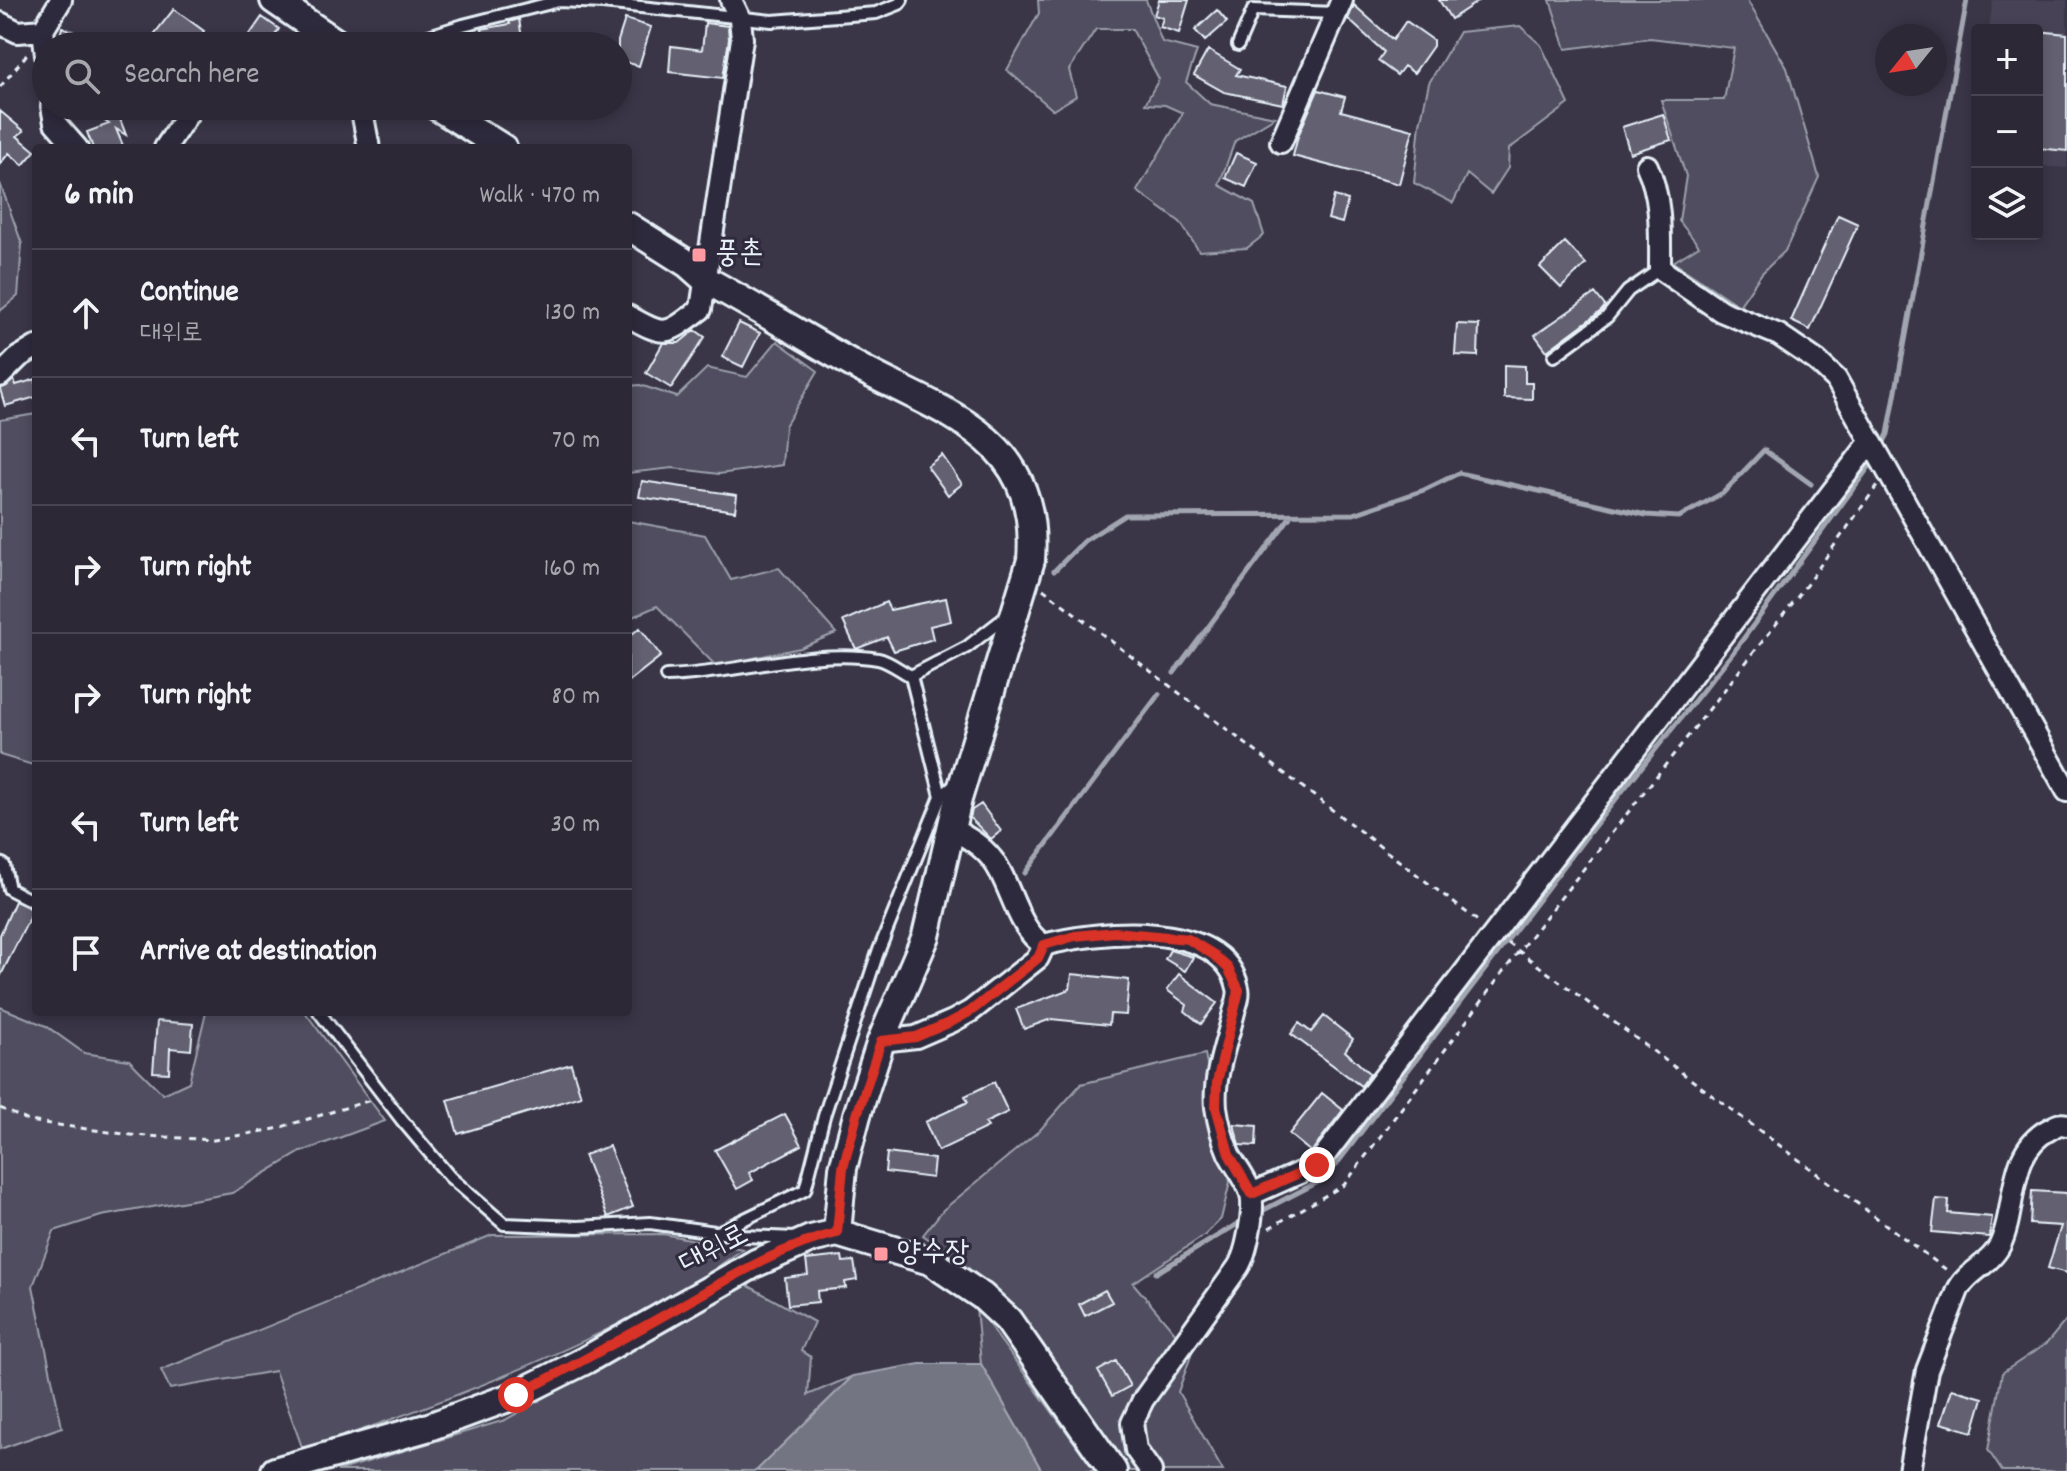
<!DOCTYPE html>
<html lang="en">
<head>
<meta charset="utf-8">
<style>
	body { margin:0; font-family:Dekko,"Poor Story",sans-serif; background:#34303e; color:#f1f3f6 }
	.controls { position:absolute; right:24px; top:24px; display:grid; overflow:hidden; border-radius:8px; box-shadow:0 4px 12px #0003 }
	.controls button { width:72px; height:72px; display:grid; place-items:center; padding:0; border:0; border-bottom:2px solid #484451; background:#2c2836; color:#f1f3f6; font:40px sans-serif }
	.compass { position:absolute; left:1875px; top:24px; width:72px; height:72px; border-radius:50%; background:#2c2836; box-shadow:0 4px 12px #0003; rotate:240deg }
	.stop { position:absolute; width:24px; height:24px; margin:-18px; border:6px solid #d93025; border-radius:50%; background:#fff }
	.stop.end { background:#d93025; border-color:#fff; box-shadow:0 2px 8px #0008 }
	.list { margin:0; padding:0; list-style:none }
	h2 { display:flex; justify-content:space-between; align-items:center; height:104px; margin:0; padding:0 32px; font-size:34px }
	h2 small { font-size:26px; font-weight:400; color:#a6a6ad }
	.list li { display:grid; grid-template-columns:52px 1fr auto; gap:24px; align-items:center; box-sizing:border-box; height:128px; padding:0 32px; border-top:2px solid #484451 }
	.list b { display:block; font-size:30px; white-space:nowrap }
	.list p { margin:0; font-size:26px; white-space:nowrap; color:#a6a6ad }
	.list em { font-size:26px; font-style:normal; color:#a6a6ad }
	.icon { flex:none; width:44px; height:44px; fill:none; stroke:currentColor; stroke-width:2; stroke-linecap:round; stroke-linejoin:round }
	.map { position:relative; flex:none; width:2067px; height:1471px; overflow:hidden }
	.search { position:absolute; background:#2c2836; box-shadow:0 4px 12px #0003; left:32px; top:32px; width:600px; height:88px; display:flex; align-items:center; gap:20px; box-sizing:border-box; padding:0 28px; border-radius:44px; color:#a6a6ad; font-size:30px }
	.panel { position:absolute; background:#2c2836; box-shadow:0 4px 12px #0003; left:32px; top:144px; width:600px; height:872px; border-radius:8px }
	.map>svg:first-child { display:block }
	.built { fill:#464354 }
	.green { fill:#504e5f; stroke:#9ca0ac; stroke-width:2 }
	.water { fill:#737482; stroke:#a2a6b1; stroke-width:2 }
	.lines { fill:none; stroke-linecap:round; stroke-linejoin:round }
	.stream { stroke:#a2a6b1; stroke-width:5 }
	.building { fill:#636171; stroke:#e8f1f8; stroke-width:2 }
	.lane-casing { stroke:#e8f1f8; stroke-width:16 }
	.street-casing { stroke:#e8f1f8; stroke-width:26 }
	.secondary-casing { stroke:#e8f1f8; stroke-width:32 }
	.path { stroke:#e8f1f8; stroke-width:3; stroke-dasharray:6 6; stroke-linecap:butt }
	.lane { stroke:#2f2a3d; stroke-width:10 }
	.street { stroke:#2f2a3d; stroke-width:20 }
	.secondary { stroke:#2f2a3d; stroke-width:26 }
	.route { stroke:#d93025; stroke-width:10 }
	.poi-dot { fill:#ff9aa2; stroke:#2f2a3d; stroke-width:3 }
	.labels { text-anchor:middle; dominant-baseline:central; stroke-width:6; stroke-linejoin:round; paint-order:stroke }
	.poi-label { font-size:30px; fill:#e8f1f8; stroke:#2f2a3d; text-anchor:start }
	.street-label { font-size:30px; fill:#e8f1f8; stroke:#2f2a3d }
</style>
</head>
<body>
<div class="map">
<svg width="2067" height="1471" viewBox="0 0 2067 1471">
	<rect width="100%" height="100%" fill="#3a3648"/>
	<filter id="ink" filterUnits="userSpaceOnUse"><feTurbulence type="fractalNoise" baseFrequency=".0125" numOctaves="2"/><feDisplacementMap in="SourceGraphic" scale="16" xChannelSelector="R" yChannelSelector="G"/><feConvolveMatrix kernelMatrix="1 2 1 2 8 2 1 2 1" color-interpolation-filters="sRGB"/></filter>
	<g filter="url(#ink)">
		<!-- built -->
		<path class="built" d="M1993 0H2067V168L2037 166V30H1989Z"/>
		<!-- green -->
		<path class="green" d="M1038 0H1146L1162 42 1197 51 1186 82 1210 104 1275 117 1235 141 1219 185 1254 204 1264 235 1247 248 1199 251 1180 222 1137 191 1183 113 1165 105 1145 104 1159 79 1132 29H1096L1069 70 1076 96 1053 110 1007 70 1039 13Z
			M1550 0H1747L1787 68 1819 177 1785 251 1762 273 1739 306 1673 262 1699 246 1679 221 1686 176 1661 100H1724L1734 48 1650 38 1566 49Z
			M1520 26 1541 45 1569 104 1509 149 1508 168 1491 194 1467 174 1453 203 1414 183 1420 124 1429 83 1459 32Z
			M0 183 22 244 18 296 0 311Z
			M777 341 818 371 785 426 782 465 719 474 673 468 628 473V386L640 385 677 397 707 368 747 377Z
			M36 414V766L0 755V420Z
			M628 521 705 535 731 580 779 568 836 633 800 648 716 666 657 606 628 619Z
			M0 1007 46 1026 84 1053 129 1060 163 1094 189 1082 206 1012H305L385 1121 301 1152 232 1193 101 1216 54 1231 33 1286 62 1427 0 1449Z
			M1205 1054 1230 1182 1221 1219 1205 1235 1133 1283 1192 1353 1178 1392 1223 1471H1130L1122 1463 1028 1323 975 1273 923 1235 943 1210 1040 1130 1081 1084Z
			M663 1234 743 1249C725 1261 707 1276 688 1287 566 1356 435 1406 303 1450L275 1371 170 1389 161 1370 492 1235Z
			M745 1284 814 1322 801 1351 811 1357 808 1395 853 1376 756 1471H337L505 1420Z
			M976 1307 1095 1471H1042L981 1364Z
			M2067 1319V1471H2002L1988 1450 2002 1373 2047 1343Z"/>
		<!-- water -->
		<path class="water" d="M920 1364H981L1042 1471H756L853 1376Z"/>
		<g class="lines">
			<!-- stream -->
			<path class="stream" d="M1881 448 1888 434 1967 0
				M1054 571 1084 541 1125 515 1354 514 1424 490 1459 473 1646 515 1679 517 1723 493 1764 450 1811 484
				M1174 673 1290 517
				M1025 873 1159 694
				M1256 1214 1326 1178 1592 829 1735 650 1874 460
				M1156 1273 1244 1220"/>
		</g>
		<!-- building -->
		<path class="building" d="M1159 0H1189L1179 33 1160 27 1163 18 1154 15Z
			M1439 0H1480L1451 19Z
			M1354 5 1393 40 1406 21 1433 40V46L1414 73 1404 66 1397 75 1378 61 1384 52 1348 19Z
			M174 9 204 31 193 46H145Z
			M1217 10 1227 22 1205 41 1195 30Z
			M262 17 279 29 268 46H242Z
			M519 19 523 45 485 46 482 29 510 24 509 22Z
			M625 19 651 27 639 66 618 60V41Z
			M705 23 728 26 729 39 723 78 669 72 671 46 702 50Z
			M62 27 108 45V46H58Z
			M2037 31 2067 34V151L2037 148Z
			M1208 50 1240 69 1236 75 1287 86 1283 104 1224 92 1194 75Z
			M1318 90 1345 97 1341 111 1413 130 1399 184 1293 156 1298 136Z
			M102 106H115L126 135 116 129 124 148H93L87 132 109 124 96 115Z
			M0 111 24 131 17 136 35 151 23 165 9 153 0 164Z
			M1663 114 1671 140 1630 153 1622 127Z
			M1236 153 1257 162 1246 187 1225 178Z
			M1334 196 1348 200 1342 223 1328 219Z
			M1838 215 1858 224 1810 330 1791 321Z
			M1565 242 1586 264 1561 288 1540 267Z
			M1595 293 1605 306 1601 311 1547 351 1535 335Z
			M739 323 760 333 743 367 722 357Z
			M1457 324 1479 325 1478 356 1455 355Z
			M695 330 705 337 671 388 646 373 663 343H679Z
			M1504 365 1525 366V383H1532V399L1504 398Z
			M36 379V397L5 406 0 389 14 380 16 385Z
			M942 455 962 484 948 495 927 466Z
			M642 481 737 495 735 511 639 497Z
			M946 598 951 621 930 626 933 639 894 651 887 637 856 649 843 621 886 602 890 610Z
			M640 628 661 656 628 682V637Z
			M981 804 1001 831 991 839 970 818 972 810Z
			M15 901 36 911V921L30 917 0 977V935Z
			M1170 950 1193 957 1185 971 1165 959Z
			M1072 974 1129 980 1126 1015 1110 1014 1109 1025 1051 1019 1024 1029 1016 1009 1070 989Z
			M1179 974 1217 1003 1201 1024 1185 1011 1187 1005 1167 990Z
			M1324 1016 1353 1039 1345 1051 1370 1074 1361 1086 1291 1034 1299 1023 1311 1032Z
			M157 1021 193 1024 191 1050 170 1048 169 1073 153 1072Z
			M571 1064 581 1096 458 1134 448 1100Z
			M994 1082 1008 1112 985 1123 988 1127 938 1151 925 1122 968 1102 965 1096Z
			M1322 1093 1343 1110 1311 1152 1289 1134Z
			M785 1114 802 1145 749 1173 753 1180 737 1189 715 1150Z
			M1234 1124 1257 1126 1256 1146 1239 1145Z
			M609 1146 633 1207 608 1217 584 1155Z
			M887 1153 934 1159 932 1178 885 1172Z
			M2032 1191 2067 1193V1273L2048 1268 2061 1226 2030 1224Z
			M1936 1199 1949 1200 1948 1213 1992 1217 1989 1237 1932 1232Z
			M842 1256 843 1262 854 1261 857 1280 845 1282 846 1288 817 1291 818 1302 788 1305 785 1278 808 1275 806 1260Z
			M1105 1290 1112 1302 1085 1316 1079 1304Z
			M1116 1361 1130 1386 1112 1396 1098 1371Z
			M1952 1389 1983 1398 1973 1432 1941 1423Z"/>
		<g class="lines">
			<!-- lane casing -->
			<g class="lane-casing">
				<path id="lane" d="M1238 45 1253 10 1336 13
					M397 46 463 25 559 1 603 3 772 21 876 13 899 4 902 0
					M1554 356 1607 317 1628 291 1660 269
					M666 676C735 674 810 648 878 659 889 661 901 671 911 676L941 796
					M911 676 967 647 1007 616
					M0 863 4 865 9 889 36 903
					M319 1012 401 1119 450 1177 504 1224 578 1227 650 1223 744 1236 795 1238
					M718 1232 805 1190 824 1116 877 955 941 796 955 785"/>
			</g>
			<!-- street casing -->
			<g class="street-casing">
				<path id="street" d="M0 23 18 32 43 30
					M46 55 43 30 61 0
					M52 106 55 123 77 148
					M361 106 369 148
					M1281 142 1342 0
					M165 148 191 109
					M1647 166C1662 198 1660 234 1660 269L1721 311 1779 335 1817 361 1836 379 2067 791
					M628 316C667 338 666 335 701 309L742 39 740 19 731 0
					M0 376 19 357 36 347
					M952 829C967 837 981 845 992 859 1010 880 1017 930 1044 945 1094 931 1223 917 1238 988 1240 995 1236 1005 1234 1012 1227 1042 1213 1076 1216 1107 1218 1121 1223 1140 1229 1154 1235 1166 1245 1177 1250 1191 1256 1206 1247 1253 1238 1267L1143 1400 1132 1423 1136 1450 1151 1471
					M881 1041 916 1037 953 1021 971 1011 1038 958 1044 945
					M1252 1194 1317 1165 1871 441
					M1909 1471 1927 1370 1958 1290C1966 1272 1990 1265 2000 1245 2018 1207 2006 1151 2050 1129 2057 1125 2059 1123 2067 1125"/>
			</g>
			<!-- secondary casing -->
			<g class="secondary-casing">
				<path id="secondary" d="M274 0 341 46
					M436 106 503 148
					M628 226 688 264 706 280C754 306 801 335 849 362 939 413 1041 432 1031 560L958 799 926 936 881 1041 857 1115 843 1168 837 1233
					M275 1471 426 1428 516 1395 586 1360 756 1263 811 1239 837 1233 930 1261 982 1296 1008 1320 1113 1471"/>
			</g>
			<!-- path -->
			<path class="path" d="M0 87 28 53
				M1043 589 1479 922
				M1508 943 1948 1271
				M0 1108 29 1121 131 1135 214 1140 275 1129 371 1100
				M1269 1228 1344 1185 1519 951 1799 595 1877 486"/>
			<!-- lane -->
			<use href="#lane" class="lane"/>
			<!-- street -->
			<use href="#street" class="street"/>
			<!-- secondary -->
			<use href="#secondary" class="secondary"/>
		</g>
	</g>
	<g class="lines" filter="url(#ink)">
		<!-- route -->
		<path class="route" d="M516 1395C571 1368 624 1338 677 1308 728 1279 779 1247 837 1233L843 1168 857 1115 881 1041 916 1037 953 1021 971 1011 1038 958 1044 945 1075 936 1115 932 1188 939 1214 955 1228 968 1239 990 1217 1082 1216 1107 1229 1154 1252 1194 1317 1165"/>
	</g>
	<!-- markers -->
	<g class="poi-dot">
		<rect x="691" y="247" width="16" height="16" rx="4"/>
		<rect x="873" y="1246" width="16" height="16" rx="4"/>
	</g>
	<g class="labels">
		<!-- poi labels -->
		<g class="poi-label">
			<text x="715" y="255">풍촌</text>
			<text x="897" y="1254">양수장</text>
		</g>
		<!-- street labels -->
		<g class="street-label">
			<text transform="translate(715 1251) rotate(-28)">대위로</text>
		</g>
	</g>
</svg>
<div class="controls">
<button>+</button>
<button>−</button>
<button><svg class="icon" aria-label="layers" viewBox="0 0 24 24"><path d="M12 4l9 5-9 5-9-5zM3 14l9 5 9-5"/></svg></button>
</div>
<svg class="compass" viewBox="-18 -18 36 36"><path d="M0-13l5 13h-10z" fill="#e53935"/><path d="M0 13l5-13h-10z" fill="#a6a6ad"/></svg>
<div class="stop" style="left:516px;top:1395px"></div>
<div class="stop end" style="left:1317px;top:1165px"></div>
<div class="search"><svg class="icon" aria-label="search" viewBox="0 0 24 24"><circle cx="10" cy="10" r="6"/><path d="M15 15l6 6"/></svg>Search here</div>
<section class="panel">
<h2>6 min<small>Walk · 470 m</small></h2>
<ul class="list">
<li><svg class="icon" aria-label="ahead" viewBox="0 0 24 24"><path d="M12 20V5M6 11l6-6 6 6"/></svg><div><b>Continue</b><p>대위로</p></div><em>130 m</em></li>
<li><svg class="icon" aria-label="left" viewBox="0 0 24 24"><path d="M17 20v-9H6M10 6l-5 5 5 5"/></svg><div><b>Turn left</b></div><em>70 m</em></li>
<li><svg class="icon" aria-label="right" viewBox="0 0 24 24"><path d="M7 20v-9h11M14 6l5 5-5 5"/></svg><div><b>Turn right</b></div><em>160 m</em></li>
<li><svg class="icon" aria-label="right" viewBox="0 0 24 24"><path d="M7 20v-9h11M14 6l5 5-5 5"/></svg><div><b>Turn right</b></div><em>80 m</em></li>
<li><svg class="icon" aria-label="left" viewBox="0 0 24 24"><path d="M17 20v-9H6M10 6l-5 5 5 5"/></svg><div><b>Turn left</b></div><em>30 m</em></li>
<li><svg class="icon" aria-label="arrive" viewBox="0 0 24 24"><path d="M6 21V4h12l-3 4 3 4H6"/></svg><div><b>Arrive at destination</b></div></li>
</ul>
</section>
</div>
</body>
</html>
